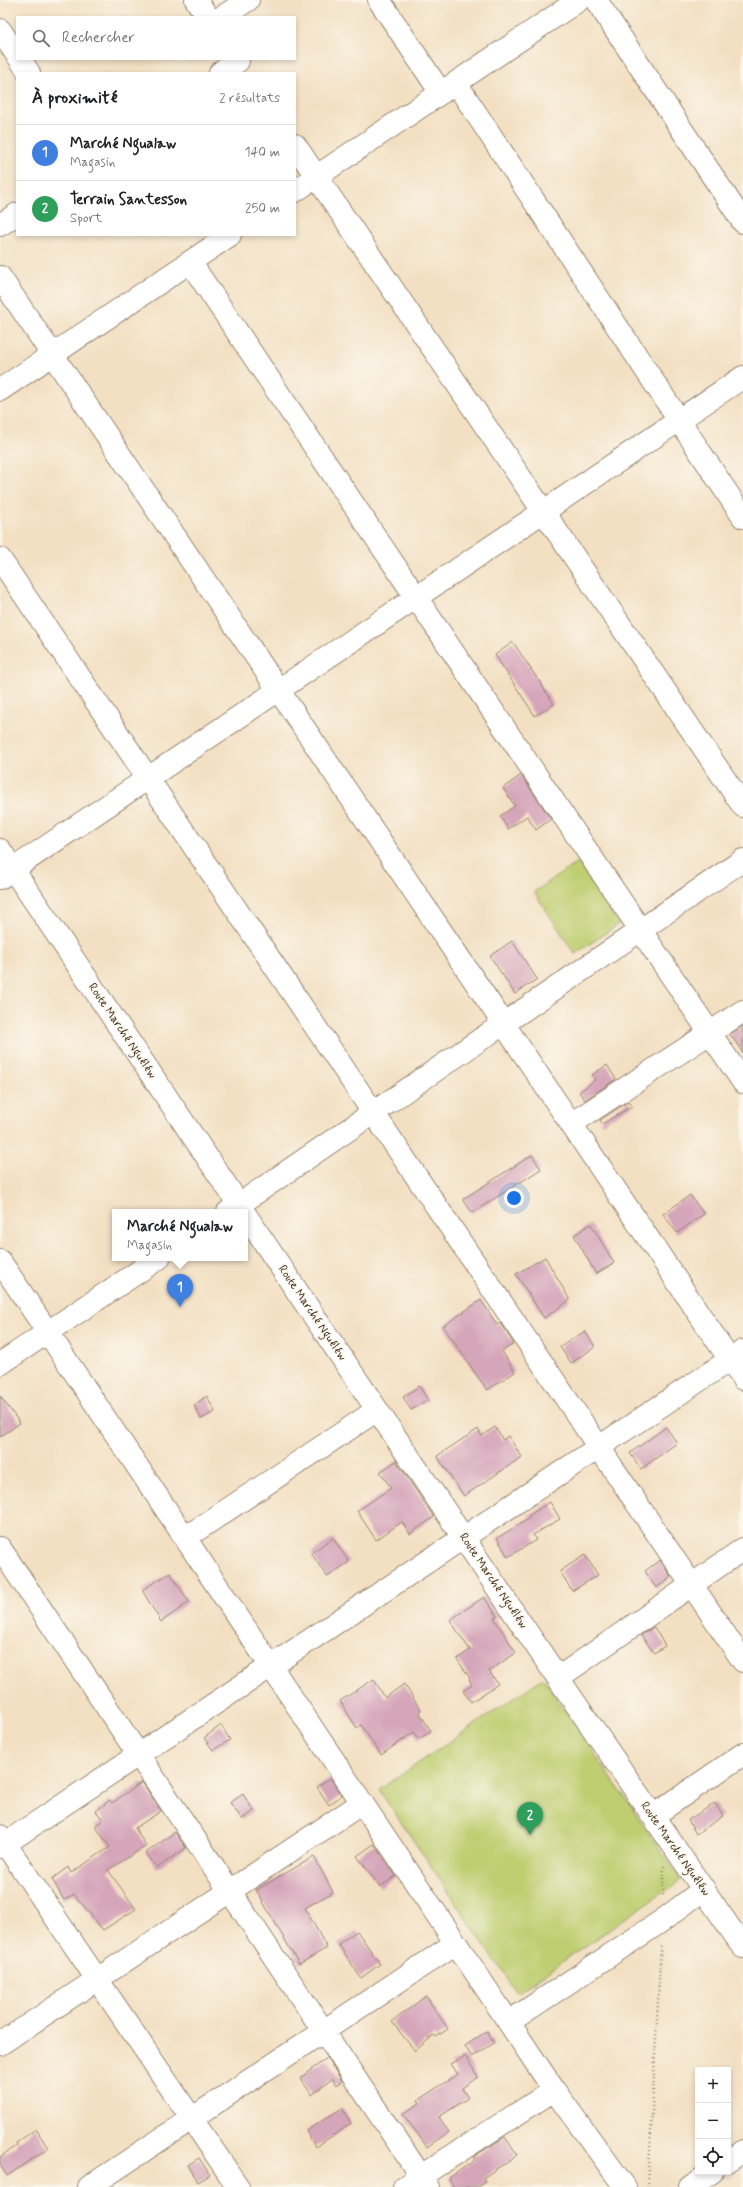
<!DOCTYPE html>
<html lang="fr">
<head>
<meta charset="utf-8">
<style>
	body { margin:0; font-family:Mynerve,sans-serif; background:#f6f6f6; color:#202124 }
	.controls { position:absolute; right:12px; bottom:12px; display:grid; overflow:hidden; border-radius:0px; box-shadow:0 2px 6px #0003 }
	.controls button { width:36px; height:36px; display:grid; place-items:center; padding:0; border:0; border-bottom:1px solid #e0e0e0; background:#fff; color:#202124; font:20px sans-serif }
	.you { position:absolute; left:514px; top:1198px; width:14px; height:14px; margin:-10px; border:3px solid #fff; border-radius:50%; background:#1a73e8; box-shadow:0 0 0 6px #1a73e833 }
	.badge { display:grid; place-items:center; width:26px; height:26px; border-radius:50%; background:#c8321e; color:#fff; font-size:13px; font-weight:700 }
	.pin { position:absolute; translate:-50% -33px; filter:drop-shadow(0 1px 2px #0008) }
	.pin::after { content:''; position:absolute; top:21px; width:14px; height:12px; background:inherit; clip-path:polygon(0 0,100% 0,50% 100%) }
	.popup { position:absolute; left:112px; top:1209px; width:136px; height:52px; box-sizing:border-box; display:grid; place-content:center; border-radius:0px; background:#fff; filter:drop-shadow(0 1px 3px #0005); font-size:13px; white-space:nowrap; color:#757577 }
	.popup b { font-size:15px; color:#202124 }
	.popup::after { content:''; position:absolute; left:50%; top:100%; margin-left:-8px; border:8px solid transparent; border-top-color:#fff }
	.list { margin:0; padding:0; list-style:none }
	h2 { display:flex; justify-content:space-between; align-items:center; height:52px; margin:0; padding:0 16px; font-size:17px }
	h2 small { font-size:13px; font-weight:400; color:#757577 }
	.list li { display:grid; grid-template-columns:26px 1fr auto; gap:12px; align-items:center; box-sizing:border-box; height:56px; padding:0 16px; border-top:1px solid #e0e0e0 }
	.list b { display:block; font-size:15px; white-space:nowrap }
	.list p { margin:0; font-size:13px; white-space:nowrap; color:#757577 }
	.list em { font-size:13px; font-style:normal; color:#757577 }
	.icon { flex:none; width:22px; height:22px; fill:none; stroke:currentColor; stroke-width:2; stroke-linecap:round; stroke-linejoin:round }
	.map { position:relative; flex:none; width:743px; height:2187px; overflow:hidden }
	.search { position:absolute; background:#fff; box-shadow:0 2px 6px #0003; left:16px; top:16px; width:280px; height:44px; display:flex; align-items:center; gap:10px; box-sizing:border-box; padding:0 14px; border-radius:0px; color:#757577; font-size:15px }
	.panel { position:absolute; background:#fff; box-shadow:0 2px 6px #0003; left:16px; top:72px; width:280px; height:164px; border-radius:0px }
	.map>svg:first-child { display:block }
	.green { fill:#bece70; stroke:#7c7c47 }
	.building { fill:#d5a5ba }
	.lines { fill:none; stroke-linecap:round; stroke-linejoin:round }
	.minor-casing { stroke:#978570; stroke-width:24 }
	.path { stroke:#978570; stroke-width:2.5; stroke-dasharray:1 3; stroke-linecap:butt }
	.minor { stroke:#fff; stroke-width:22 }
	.labels { text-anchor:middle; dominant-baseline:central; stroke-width:3; stroke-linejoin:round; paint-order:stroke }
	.street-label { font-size:12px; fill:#3b2a1e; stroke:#fbf7ec }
</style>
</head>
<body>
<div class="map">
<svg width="743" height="2187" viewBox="0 0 743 2187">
	<rect width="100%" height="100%" fill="#fbf7ec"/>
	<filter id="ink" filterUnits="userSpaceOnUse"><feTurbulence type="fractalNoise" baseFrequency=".025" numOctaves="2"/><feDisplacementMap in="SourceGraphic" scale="8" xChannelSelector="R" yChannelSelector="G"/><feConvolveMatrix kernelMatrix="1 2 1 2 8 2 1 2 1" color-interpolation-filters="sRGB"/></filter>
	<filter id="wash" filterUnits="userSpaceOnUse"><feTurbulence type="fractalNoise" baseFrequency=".012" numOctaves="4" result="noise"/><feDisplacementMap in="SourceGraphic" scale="16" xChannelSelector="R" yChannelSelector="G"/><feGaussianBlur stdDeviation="0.9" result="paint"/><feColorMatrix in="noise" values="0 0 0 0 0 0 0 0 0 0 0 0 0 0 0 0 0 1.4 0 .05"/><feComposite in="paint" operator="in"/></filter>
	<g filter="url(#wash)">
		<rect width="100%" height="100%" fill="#f3e0c3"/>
		<!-- green -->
		<path class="green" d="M578 862 619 924 575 954 534 892Z
			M543 1678 681 1880 517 1993 379 1790Z"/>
		<g id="blocks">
			<!-- building -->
			<path class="building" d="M513 642 554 704 535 716 495 655Z
				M521 775 551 819 536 830 527 816 508 829 500 816 515 806 503 788Z
				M512 941 537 979 515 994 490 956Z
				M743 1026V1053L730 1034Z
				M607 1065 616 1079 585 1100 579 1092 595 1080 592 1075Z
				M629 1101 632 1106 602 1124 600 1120Z
				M532 1155 541 1169 472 1213 463 1199Z
				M690 1195 704 1214 677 1233 663 1214Z
				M591 1224 614 1263 596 1274 574 1235Z
				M545 1257 570 1300 544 1318 516 1274Z
				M481 1300 497 1325 500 1323 514 1344 502 1351 515 1372 487 1390 443 1326Z
				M585 1331 595 1347 571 1363 560 1347Z
				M419 1386 428 1400 411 1410 403 1397Z
				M0 1396 20 1423 0 1437Z
				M207 1396 215 1412 201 1419 194 1405Z
				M495 1427 503 1440 508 1436 522 1457 464 1496 437 1456 478 1429 482 1436Z
				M666 1427 677 1443 641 1469 630 1453Z
				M396 1461 434 1517 410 1534 402 1522 376 1540 357 1511 391 1488 380 1472Z
				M550 1502 560 1519 533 1535 536 1540 508 1557 497 1538 530 1518 528 1516Z
				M333 1538 349 1562 327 1577 311 1553Z
				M585 1555 598 1575 572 1591 560 1571Z
				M660 1560 671 1577 656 1588 645 1571Z
				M170 1573 189 1602 161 1622 142 1590Z
				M484 1597 497 1616 494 1618 516 1653 489 1671 498 1684 471 1702 463 1691 472 1685 469 1679 470 1678 457 1659 470 1650 450 1620Z
				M654 1627 665 1646 654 1653 641 1635Z
				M374 1679 385 1698 404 1684 421 1710 419 1712 431 1731 419 1739 414 1732 381 1755 361 1725 357 1728 340 1701Z
				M221 1725 230 1740 213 1750 204 1738Z
				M330 1778 342 1795 329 1805 317 1787Z
				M142 1782 161 1811 135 1828 146 1846 108 1870 136 1909 103 1930 74 1894 64 1900 52 1879 68 1867 71 1873 110 1847 95 1826 103 1820 96 1811 110 1800 112 1803Z
				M243 1794 254 1811 242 1819 230 1803Z
				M715 1803 723 1816 696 1834 688 1820Z
				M175 1832 186 1848 157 1868 146 1853Z
				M374 1844 396 1876 380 1887 357 1856Z
				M314 1857 333 1892 305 1908 327 1948 299 1964 256 1890Z
				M357 1931 380 1964 361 1978 338 1944Z
				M426 1996 448 2029 436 2037 434 2035 415 2051 392 2022Z
				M487 2031 494 2043 472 2057 465 2046Z
				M465 2056 478 2077 462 2088 468 2098 439 2117 449 2132 427 2147 403 2114 420 2103 418 2100 458 2074 451 2064Z
				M327 2058 342 2081 336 2085 332 2079 312 2095 300 2078Z
				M342 2108 351 2124 315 2147 306 2131Z
				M36 2129 48 2148 7 2176 0 2165V2157L17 2145 16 2143Z
				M505 2137 517 2155 483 2178 486 2182 478 2187H454L449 2178 475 2160 473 2157Z
				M199 2158 210 2175 198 2182 188 2165Z"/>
		</g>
	</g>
	<g filter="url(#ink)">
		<use href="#blocks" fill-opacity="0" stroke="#978570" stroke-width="1"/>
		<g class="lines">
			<!-- minor casing -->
			<g class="minor-casing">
				<path id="minor" d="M196 0 208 17
					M379 0 441 93
					M596 0 743 222
					M222 17 248 0
					M0 30 17 55
					M20 59 29 73
					M220 73 238 61
					M456 83 743 517
					M295 145 743 806
					M295 191 579 0
					M0 225 17 214
					M190 262 743 1082
					M0 277 743 1379
					M0 390 230 235
					M0 559 743 1661
					M0 850 244 1212
					M0 878 743 377
					M571 1124 743 1011
					M228 1212 743 860
					M245 1214 558 1678 743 1947
					M0 1261 554 2090 625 2187
					M0 1364 159 1258
					M185 1538 377 1410
					M0 1548 428 2187
					M558 1678 743 1549
					M653 1816 743 1754
					M0 1836 238 2187
					M0 1847 743 1351
					M509 2022 663 1920 704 1889
					M0 2044 362 1803
					M728 2161 743 2151
					M89 2187 456 1943
					M404 2187 554 2090
					M690 2187 712 2172"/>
			</g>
			<!-- path -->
			<path class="path" d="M663 1895 664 1866
				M648 2187 661 1944"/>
			<!-- minor -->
			<use href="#minor" class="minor"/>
		</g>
	</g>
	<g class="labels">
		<!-- street labels -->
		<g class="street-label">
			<text transform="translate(122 1031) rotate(56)">Route Marché Nguéléw</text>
			<text transform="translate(312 1313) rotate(56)">Route Marché Nguéléw</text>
			<text transform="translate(493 1581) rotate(56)">Route Marché Nguéléw</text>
			<text transform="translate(675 1849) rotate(55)">Route Marché Nguéléw</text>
		</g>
	</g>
</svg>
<div class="controls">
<button>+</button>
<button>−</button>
<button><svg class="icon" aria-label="locate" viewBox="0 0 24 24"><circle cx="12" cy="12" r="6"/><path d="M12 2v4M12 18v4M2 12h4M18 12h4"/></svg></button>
</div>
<div class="you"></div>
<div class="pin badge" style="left:180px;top:1307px;background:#3f7fe0">1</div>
<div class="popup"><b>Marché Ngualaw</b>Magasin</div>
<div class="pin badge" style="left:530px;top:1835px;background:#2e9e5b">2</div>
<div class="search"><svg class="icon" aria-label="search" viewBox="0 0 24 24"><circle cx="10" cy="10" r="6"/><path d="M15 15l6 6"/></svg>Rechercher</div>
<section class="panel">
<h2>À proximité<small>2 résultats</small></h2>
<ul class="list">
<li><span class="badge" style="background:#3f7fe0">1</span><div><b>Marché Ngualaw</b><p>Magasin</p></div><em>140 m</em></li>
<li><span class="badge" style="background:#2e9e5b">2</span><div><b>Terrain Santesson</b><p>Sport</p></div><em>250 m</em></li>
</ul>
</section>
</div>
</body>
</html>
